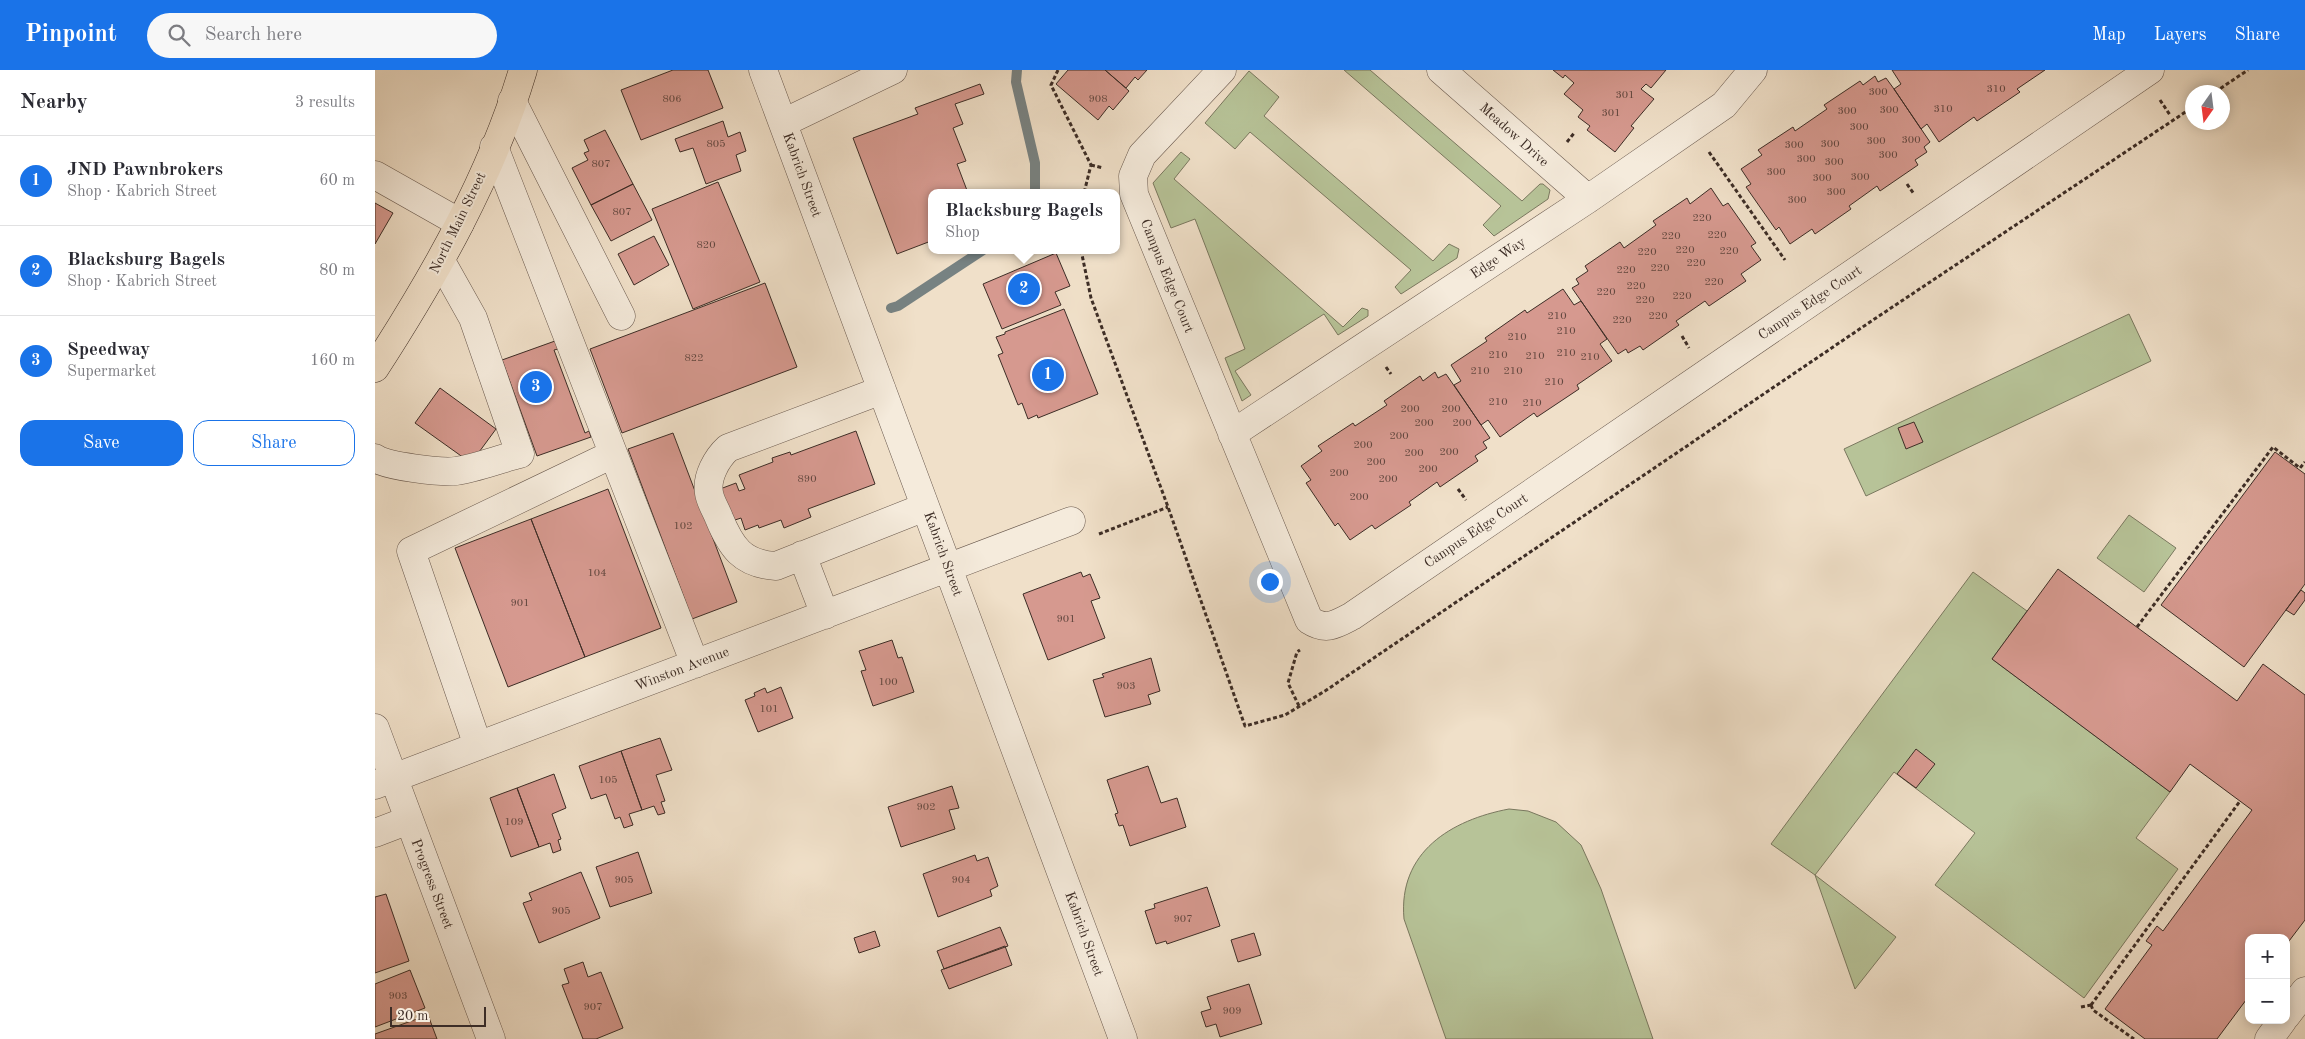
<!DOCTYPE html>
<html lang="en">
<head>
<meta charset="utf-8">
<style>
	body { margin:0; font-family:"Old Standard TT",serif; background:#f7f7f7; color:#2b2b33 }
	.controls { position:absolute; right:15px; bottom:15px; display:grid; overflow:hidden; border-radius:10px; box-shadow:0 2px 12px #0003 }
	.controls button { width:45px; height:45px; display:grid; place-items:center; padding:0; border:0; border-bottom:1px solid #e1e1e2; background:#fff; color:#2b2b33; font:25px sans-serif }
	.compass { position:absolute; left:1810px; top:15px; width:45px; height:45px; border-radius:50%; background:#fff; box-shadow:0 2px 12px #0003; rotate:194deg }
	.scale { position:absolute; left:15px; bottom:12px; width:96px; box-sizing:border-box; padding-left:5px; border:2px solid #3d2d26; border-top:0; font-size:14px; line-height:18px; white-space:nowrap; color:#3d2d26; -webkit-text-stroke:4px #f5ebdc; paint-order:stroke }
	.you { position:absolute; left:894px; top:511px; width:18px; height:18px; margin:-12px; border:4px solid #fff; border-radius:50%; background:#1a73e8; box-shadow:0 0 0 8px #1a73e833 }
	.badge { display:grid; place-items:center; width:32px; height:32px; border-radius:50%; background:#1a73e8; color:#fff; font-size:16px; font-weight:700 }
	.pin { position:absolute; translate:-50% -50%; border:2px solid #fff; box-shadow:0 1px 5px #0006 }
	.popup { position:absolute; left:553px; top:119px; width:192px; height:65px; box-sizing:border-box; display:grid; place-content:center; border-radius:10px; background:#fff; filter:drop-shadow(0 1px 4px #0005); font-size:16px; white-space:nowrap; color:#7c7c81 }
	.popup b { font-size:19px; color:#2b2b33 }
	.popup::after { content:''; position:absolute; left:50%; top:100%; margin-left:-10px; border:10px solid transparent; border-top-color:#fff }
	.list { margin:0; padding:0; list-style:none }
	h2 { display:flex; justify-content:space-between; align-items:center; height:65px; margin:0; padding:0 20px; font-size:21px }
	h2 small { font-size:16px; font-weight:400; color:#7c7c81 }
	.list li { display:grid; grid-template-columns:32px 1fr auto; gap:15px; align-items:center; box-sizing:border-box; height:90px; padding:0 20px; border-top:1px solid #e1e1e2 }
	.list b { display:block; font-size:19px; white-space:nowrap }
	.list p { margin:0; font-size:16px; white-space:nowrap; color:#7c7c81 }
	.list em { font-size:16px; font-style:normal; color:#7c7c81 }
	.actions { display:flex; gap:10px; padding:15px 20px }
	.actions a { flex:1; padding:11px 0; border:1px solid #1a73e8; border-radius:15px; text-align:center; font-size:18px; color:#1a73e8 }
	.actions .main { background:#1a73e8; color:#fff }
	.icon { flex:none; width:28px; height:28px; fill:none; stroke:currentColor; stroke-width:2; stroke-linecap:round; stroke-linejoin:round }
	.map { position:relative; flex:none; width:1930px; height:969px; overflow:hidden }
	header { display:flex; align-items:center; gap:30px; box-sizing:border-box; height:70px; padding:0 25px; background:#1a73e8; color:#fff }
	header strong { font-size:24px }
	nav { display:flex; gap:28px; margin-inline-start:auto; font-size:18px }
	.search { width:350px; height:45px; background:#f7f7f7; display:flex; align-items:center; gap:12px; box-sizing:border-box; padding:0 18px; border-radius:28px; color:#7c7c81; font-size:19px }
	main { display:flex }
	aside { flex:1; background:#fff }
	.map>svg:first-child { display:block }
	.green { fill:#b7c398; stroke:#7a785f }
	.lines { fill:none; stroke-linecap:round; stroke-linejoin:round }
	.stream { stroke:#778282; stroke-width:10 }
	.building { fill:#d6998f; stroke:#3d2d26 }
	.minor-casing { stroke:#6a5a4f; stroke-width:29 }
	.major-casing { stroke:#3d2d26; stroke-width:29 }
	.path { stroke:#3d2d26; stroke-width:3; stroke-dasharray:4 2.5; stroke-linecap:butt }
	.minor { stroke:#f5ebdc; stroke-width:28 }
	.major { stroke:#f0e0c9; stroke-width:28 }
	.labels { text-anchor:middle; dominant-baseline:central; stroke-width:4; stroke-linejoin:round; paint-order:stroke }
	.number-label { font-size:11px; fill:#634840 }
	.street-label { font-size:14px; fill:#3d2d26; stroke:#f5ebdc }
</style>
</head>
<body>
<header>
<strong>Pinpoint</strong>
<div class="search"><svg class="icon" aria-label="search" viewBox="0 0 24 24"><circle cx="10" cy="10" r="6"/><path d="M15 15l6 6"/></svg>Search here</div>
<nav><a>Map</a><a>Layers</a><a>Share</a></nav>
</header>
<main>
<aside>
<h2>Nearby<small>3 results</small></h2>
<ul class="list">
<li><span class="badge">1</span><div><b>JND Pawnbrokers</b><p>Shop · Kabrich Street</p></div><em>60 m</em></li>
<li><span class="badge">2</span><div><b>Blacksburg Bagels</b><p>Shop · Kabrich Street</p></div><em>80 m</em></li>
<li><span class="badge">3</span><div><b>Speedway</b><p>Supermarket</p></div><em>160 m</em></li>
</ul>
<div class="actions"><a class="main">Save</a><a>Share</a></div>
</aside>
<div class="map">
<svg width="1930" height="969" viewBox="0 0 1930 969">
	<rect width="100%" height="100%" fill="#f0e0c9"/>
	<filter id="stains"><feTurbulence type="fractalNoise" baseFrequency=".004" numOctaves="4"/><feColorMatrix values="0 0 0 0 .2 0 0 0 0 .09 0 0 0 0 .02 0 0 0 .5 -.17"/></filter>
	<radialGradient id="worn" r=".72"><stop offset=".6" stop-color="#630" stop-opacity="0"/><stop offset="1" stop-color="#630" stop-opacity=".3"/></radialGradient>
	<!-- green -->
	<path class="green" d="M969 0H995L1147 131 1165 114H1168L1175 120 1173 129 1119 166 1108 155 1126 136Z
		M874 1 904 27 889 46 1058 191 1074 174 1084 179 1082 188 1026 224 1020 217 1036 200 875 62 860 79 830 53Z
		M806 82 815 89 799 109 968 257 987 238 993 240V246L963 265 949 244 860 301 876 325 867 331 850 288 870 279 820 149 796 158 778 113Z
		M1754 244 1776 291 1491 426 1469 379Z
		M1754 445 1801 478 1769 522 1722 488Z
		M1598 502 1652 541 1617 589 1795 722 1761 768 1803 799 1709 928 1560 815 1600 763 1519 702 1440 805 1521 867 1480 919 1440 805 1396 774Z
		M1134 739 1153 741 1181 752 1206 775 1226 819 1278 969H1071L1029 849C1023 782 1076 750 1134 739Z"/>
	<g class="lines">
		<!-- stream -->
		<path class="stream" d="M642 0 641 12 660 93V123
			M516 238 523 236 608 180"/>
	</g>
	<!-- building -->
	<path class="building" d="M298 0H333L348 38 266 70 246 20Z
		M693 0H730L754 21 738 40 734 36 723 50 681 14Z
		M730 0H772L763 10 760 7 751 18Z
		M1178 0H1291L1276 18 1271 14 1266 19 1279 29 1256 56 1259 58 1240 82 1212 60 1215 56 1203 47 1208 40 1189 24 1199 13 1190 5 1188 8Z
		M1517 0H1670L1642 19 1645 22 1602 51 1599 47 1564 72 1552 54 1546 59 1519 19 1526 14Z
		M1500 6 1503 12 1511 8 1519 19 1555 72 1549 77 1552 82 1540 90 1543 95 1505 121 1502 116 1474 136 1476 139 1440 164 1437 159 1415 174 1404 157 1401 160 1371 117 1376 114 1366 99 1387 85 1383 80 1418 57 1420 61 1452 39 1449 35 1485 11 1488 15Z
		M605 14 609 24 580 34 588 54 578 58 591 91 582 94 593 123H556V171L522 184 478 68 543 44 540 38Z
		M348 51 353 67 365 62 371 81 361 85 366 101 331 114 318 78 305 82 300 69Z
		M230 60 258 114 216 135 197 98 213 90 209 83 214 81 209 70Z
		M343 112 385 212 318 239 277 139Z
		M258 114 277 150 236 171 216 135Z
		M1336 118 1348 136 1353 133 1381 173 1376 176 1386 190 1366 204 1371 211 1334 236 1330 231 1301 251 1304 255 1268 280 1265 276 1253 283 1251 279 1243 284 1197 218 1204 214 1201 209 1213 201 1210 196 1245 172 1249 178 1281 155 1278 151 1312 128 1315 134Z
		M0 133 18 143 0 174Z
		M279 166 294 195 259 215 243 184Z
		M681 183 695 216 680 222 686 235 627 259 608 214Z
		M390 213 422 297 247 363 215 279Z
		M1188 219 1199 235 1206 231 1232 269 1225 274 1237 291 1202 315 1204 319 1162 347 1159 343 1125 367 1113 350 1106 355 1079 315 1086 311 1076 295 1112 271 1110 268 1150 240 1152 243Z
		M689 239 723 324 663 348 662 345 653 349 647 333 643 335 623 285 628 283 621 267 630 264V262Z
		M180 271 183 279 179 280 210 363 214 361 216 367 162 386 127 290Z
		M1060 302 1063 308 1071 304 1115 368 1108 372 1112 378 1100 386 1103 391 1065 417 1062 412 1034 432 1036 435 1000 459 997 455 975 470 963 453 960 456 931 413 936 410 926 396 947 381 943 376 978 353 980 356 1012 335 1009 331 1045 306 1048 311Z
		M65 318 121 359 96 393 40 353Z
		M1539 352 1548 372 1531 379 1523 358Z
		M481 361 500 414 433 439 436 447 409 458 406 450 384 458 383 455 370 460 366 448 357 451 345 419 361 413 364 421 370 419 364 405 398 392 397 388 415 382 416 385Z
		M298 363 362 532 317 549 253 379Z
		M1900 382 1930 404V514L1869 597 1786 535Z
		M233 419 286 558 210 587 156 449Z
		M156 449 210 587 133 617 80 478Z
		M1683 499 1862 631 1888 594 1930 625V850L1911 875V868H1874V926L1842 969H1770L1730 939 1777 875 1771 871 1782 856 1788 861 1877 740 1815 694 1795 722 1617 589Z
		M706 502 708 507 715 504 725 528 716 531 730 568 673 590 648 524Z
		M1926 520 1930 523V530L1919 545 1911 540Z
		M517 570 523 588 527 587 539 622 498 636 486 601 491 600 484 581Z
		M776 588 785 621 773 625 776 634 730 647 718 610 729 607 727 604Z
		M406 617 418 648 383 662 370 630 380 626 379 623 390 618 392 623Z
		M285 668 297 700 281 705 290 731 286 732 290 743 283 745 279 736 267 740 246 681Z
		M1541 679 1560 694 1541 718 1522 704Z
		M246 681 267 740 254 744 258 755 249 758 245 747 240 749 231 724 216 729 204 696Z
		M773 696 786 733 802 728 811 757 755 776 748 755 744 756 740 744 743 743 732 710Z
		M179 704 191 738 177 744 186 769 183 770 186 780 178 783 175 773 164 777 142 718Z
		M577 716 584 738 574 740 580 759 526 777 513 737Z
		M142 718 164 777 136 787 115 728Z
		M263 782 277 823 235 837 221 797Z
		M600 785 602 791 613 787 623 816 615 820 617 826 563 847 548 804Z
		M206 802 225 848 164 873 148 833 157 830 154 823Z
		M832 817 845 856 792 874 791 871 781 874 770 841 780 838 779 834Z
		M11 824 34 891 0 903V827Z
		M625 857 633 876 569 899 562 881Z
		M500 861 505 876 484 883 479 868Z
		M879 863 886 885 863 892 856 870Z
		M630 876 637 895 574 919 566 900Z
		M208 892 213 907 226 902 248 958 221 969H208L187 915 194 913 189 899Z
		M35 900 50 938 0 957V914Z
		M874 914 887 954 845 967 841 954 831 957 826 942 836 939 832 927Z
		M53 945 62 969H0V964Z"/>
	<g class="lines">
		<!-- minor casing -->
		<g class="minor-casing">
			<path id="minor" d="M388 0 748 969
				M847 0 767 85 758 106 759 124 934 550C951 561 960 555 977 546L1775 0
				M1066 0 1213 129
				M137 31 246 246
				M408 53 518 0
				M119 77 320 594
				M0 105 85 153
				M507 320 353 378C342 388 331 407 334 423 335 431 341 440 344 448 356 477 367 494 401 496L550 437
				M857 364 1213 129 1349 35 1378 0
				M0 388C11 396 66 403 81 401 102 398 124 389 145 384L98 248 66 191
				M427 485 450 545
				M0 658 116 969
				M103 676 36 481 238 384
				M0 715 696 451
				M0 763 34 750
				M1911 946 1930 921
				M1894 969 1908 950"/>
		</g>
		<!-- major casing -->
		<g class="major-casing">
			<path id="major" d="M0 298C60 205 116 107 148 0"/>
		</g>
		<!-- path -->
		<path class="path" d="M683 0 676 15 716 95 709 123
			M1840 22 1873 0
			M1785 30 1795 45
			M1192 72 1200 62
			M1334 82 1410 190
			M716 95 728 98
			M1532 114 1539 124
			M706 180 716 228 793 437 870 656 910 645 950 621 1495 252 1818 37
			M1307 266 1314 278
			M1011 297 1016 304
			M1083 419 1091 430
			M724 464 793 437
			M1762 557 1898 377 1925 398 1930 392
			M924 636 913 613 922 582 925 580
			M1716 935 1865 731
			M1716 935 1718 940 1759 969
			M1706 937 1716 935"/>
		<!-- minor -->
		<use href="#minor" class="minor"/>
		<!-- major -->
		<use href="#major" class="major"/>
	</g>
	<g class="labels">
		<!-- number labels -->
		<g class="number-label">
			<text x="1621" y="19">310</text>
			<text x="1503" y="22">300</text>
			<text x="1250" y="25">301</text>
			<text x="297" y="29">806</text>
			<text x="723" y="29">908</text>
			<text x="1568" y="39">310</text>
			<text x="1514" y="40">300</text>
			<text x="1472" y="41">300</text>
			<text x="1236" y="43">301</text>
			<text x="1484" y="57">300</text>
			<text x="1536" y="70">300</text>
			<text x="1501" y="71">300</text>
			<text x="341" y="74">805</text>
			<text x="1455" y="74">300</text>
			<text x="1419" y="75">300</text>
			<text x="1513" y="85">300</text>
			<text x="1431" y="89">300</text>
			<text x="1459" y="92">300</text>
			<text x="226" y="94">807</text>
			<text x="1401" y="102">300</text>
			<text x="1485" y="107">300</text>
			<text x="1447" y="108">300</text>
			<text x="1461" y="122">300</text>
			<text x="1422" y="130">300</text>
			<text x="247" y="142">807</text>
			<text x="1327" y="148">220</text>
			<text x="1342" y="165">220</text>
			<text x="1296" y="166">220</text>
			<text x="331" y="175">820</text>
			<text x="1310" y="180">220</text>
			<text x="1354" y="181">220</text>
			<text x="1272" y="182">220</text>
			<text x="1321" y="193">220</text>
			<text x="1285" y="198">220</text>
			<text x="1251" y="200">220</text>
			<text x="1339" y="212">220</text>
			<text x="1261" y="216">220</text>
			<text x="1231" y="222">220</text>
			<text x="1307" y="226">220</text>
			<text x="1270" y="230">220</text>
			<text x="1182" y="246">210</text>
			<text x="1283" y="246">220</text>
			<text x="1247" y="250">220</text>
			<text x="1191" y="261">210</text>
			<text x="1142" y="267">210</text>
			<text x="1191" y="283">210</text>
			<text x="1123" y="285">210</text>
			<text x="1160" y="286">210</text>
			<text x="1215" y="287">210</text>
			<text x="319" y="288">822</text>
			<text x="1105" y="301">210</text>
			<text x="1138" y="301">210</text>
			<text x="1179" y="312">210</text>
			<text x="1123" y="332">210</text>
			<text x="1157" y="333">210</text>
			<text x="1035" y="339">200</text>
			<text x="1076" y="339">200</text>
			<text x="1049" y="353">200</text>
			<text x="1087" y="353">200</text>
			<text x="1024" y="366">200</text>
			<text x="988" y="375">200</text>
			<text x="1074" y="382">200</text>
			<text x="1039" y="383">200</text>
			<text x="1001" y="392">200</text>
			<text x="1053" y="399">200</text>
			<text x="964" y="403">200</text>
			<text x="432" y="409">890</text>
			<text x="1013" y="409">200</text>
			<text x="984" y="427">200</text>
			<text x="308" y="456">102</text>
			<text x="222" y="503">104</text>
			<text x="145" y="533">901</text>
			<text x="691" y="549">901</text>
			<text x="513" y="612">100</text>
			<text x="751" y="616">903</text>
			<text x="394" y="639">101</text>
			<text x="233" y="710">105</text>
			<text x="551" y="737">902</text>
			<text x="139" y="752">109</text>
			<text x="249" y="810">905</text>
			<text x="586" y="810">904</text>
			<text x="186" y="841">905</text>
			<text x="808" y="849">907</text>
			<text x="23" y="926">903</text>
			<text x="218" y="937">907</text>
			<text x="857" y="941">909</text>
		</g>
		<!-- street labels -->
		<g class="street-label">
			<text transform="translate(1139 65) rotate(42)">Meadow Drive</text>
			<text transform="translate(427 105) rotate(70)">Kabrich Street</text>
			<text transform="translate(83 153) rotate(-64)">North Main Street</text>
			<text transform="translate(1123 188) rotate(-34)">Edge Way</text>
			<text transform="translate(792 206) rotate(68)">Campus Edge Court</text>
			<text transform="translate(1435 233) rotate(-34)">Campus Edge Court</text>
			<text transform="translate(1101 461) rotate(-34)">Campus Edge Court</text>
			<text transform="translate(568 484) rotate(70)">Kabrich Street</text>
			<text transform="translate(307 599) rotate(-21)">Winston Avenue</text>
			<text transform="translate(57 814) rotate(69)">Progress Street</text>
			<text transform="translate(709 864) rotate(70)">Kabrich Street</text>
		</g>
	</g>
	<rect width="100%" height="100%" filter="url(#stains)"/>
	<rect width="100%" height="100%" fill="url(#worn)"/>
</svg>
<div class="controls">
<button>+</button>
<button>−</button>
</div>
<svg class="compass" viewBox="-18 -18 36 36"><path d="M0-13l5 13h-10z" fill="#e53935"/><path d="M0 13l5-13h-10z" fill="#7c7c81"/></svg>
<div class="scale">20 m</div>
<div class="you"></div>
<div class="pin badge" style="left:673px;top:305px">1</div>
<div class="pin badge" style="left:649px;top:219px">2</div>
<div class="popup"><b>Blacksburg Bagels</b>Shop</div>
<div class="pin badge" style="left:161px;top:317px">3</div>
</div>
</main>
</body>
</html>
